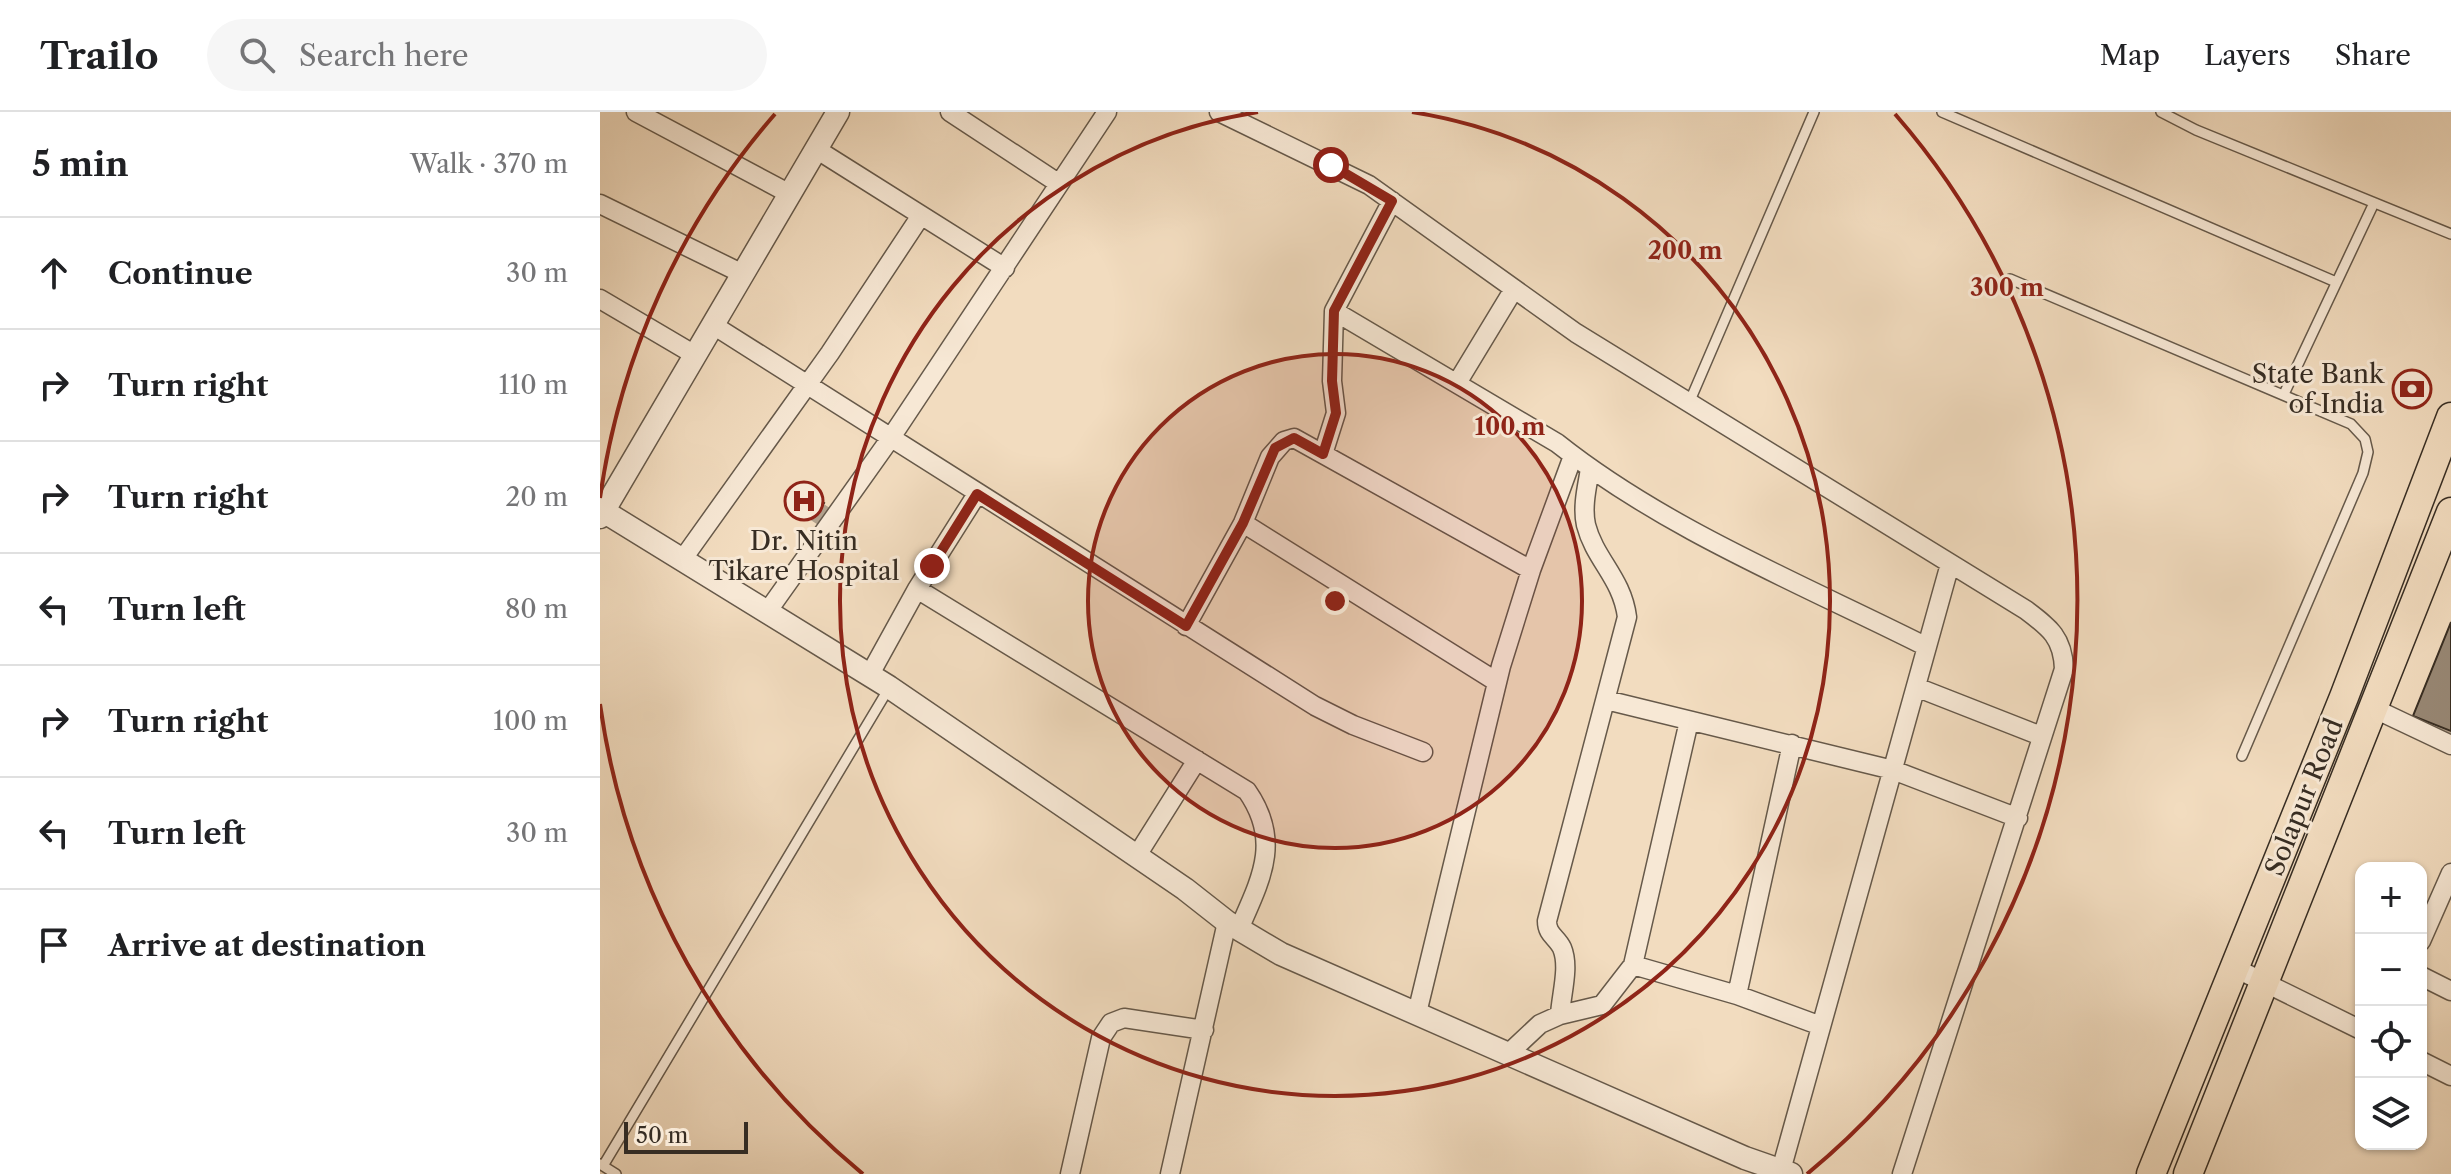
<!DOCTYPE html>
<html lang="en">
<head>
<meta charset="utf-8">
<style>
	body { margin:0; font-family:"Libre Caslon Text",serif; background:#f6f6f6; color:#202124 }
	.controls { position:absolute; right:24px; bottom:24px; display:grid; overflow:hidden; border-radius:16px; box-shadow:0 2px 6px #0004 }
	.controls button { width:72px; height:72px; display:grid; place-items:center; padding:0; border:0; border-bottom:2px solid #e0e0e0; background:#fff; color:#202124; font:40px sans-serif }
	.scale { position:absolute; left:24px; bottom:20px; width:124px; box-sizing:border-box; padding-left:8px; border:4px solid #372d23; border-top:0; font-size:22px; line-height:28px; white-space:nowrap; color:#372d23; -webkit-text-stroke:6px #f7e8d5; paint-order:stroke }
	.stop { position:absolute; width:24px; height:24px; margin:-18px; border:6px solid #8f2418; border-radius:50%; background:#fff }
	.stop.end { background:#8f2418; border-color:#fff; box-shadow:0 2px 8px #0008 }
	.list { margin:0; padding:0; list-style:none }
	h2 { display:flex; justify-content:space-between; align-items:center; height:104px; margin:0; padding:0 32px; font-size:34px }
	h2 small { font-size:26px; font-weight:400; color:#757577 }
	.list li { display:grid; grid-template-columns:52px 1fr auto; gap:24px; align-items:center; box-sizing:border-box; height:112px; padding:0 32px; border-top:2px solid #e0e0e0 }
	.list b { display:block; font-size:30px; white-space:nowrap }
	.list em { font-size:26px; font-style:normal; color:#757577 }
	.icon { flex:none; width:44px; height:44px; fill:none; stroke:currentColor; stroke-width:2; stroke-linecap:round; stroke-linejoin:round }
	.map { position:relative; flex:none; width:1851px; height:1062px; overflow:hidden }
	header { display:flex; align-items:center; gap:48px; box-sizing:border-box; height:112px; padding:0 40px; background:#fff; border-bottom:2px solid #e0e0e0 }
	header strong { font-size:38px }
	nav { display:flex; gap:44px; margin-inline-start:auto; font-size:28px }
	.search { width:560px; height:72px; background:#f6f6f6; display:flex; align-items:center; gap:20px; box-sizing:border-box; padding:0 28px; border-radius:44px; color:#757577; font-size:30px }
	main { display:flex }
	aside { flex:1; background:#fff }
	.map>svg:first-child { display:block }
	.building { fill:#988874; stroke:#372d23; stroke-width:2; filter:url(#shadow) }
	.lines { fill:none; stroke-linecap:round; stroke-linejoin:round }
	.service-casing { stroke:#66594a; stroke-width:12 }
	.minor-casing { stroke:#66594a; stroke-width:21 }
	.tertiary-casing { stroke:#66594a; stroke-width:25 }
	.primary-casing { stroke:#372d23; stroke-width:31 }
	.service { stroke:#f7e8d5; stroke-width:9 }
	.minor { stroke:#f7e8d5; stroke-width:18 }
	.tertiary { stroke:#f7e8d5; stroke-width:22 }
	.primary { stroke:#f2dcbf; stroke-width:28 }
	.route { stroke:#8f2418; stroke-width:10 }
	.ring { fill:none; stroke:#8f2418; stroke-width:4 }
	.labels { text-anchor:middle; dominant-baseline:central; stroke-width:6; stroke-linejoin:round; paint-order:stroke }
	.poi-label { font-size:26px; fill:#372d23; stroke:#f7e8d5; text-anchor:end }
	.street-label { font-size:26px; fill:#372d23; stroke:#f7e8d5 }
	.centre { fill:#8f2418; stroke:#f7e8d5; stroke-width:4 }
	.ring-label { font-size:24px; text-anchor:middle; font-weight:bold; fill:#8f2418; stroke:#f7e8d5; stroke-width:6; stroke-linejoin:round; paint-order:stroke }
</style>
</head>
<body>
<header>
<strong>Trailo</strong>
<div class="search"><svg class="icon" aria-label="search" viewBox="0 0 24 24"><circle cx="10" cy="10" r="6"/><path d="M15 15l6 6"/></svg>Search here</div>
<nav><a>Map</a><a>Layers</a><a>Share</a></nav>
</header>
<main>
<aside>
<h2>5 min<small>Walk · 370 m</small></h2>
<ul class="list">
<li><svg class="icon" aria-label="ahead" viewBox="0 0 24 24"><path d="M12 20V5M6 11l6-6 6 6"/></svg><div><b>Continue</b></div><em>30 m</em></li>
<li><svg class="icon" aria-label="right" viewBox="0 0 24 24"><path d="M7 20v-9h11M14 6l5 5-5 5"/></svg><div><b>Turn right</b></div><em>110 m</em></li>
<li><svg class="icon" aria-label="right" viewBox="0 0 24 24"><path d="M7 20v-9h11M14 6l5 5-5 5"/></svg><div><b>Turn right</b></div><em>20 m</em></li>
<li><svg class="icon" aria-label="left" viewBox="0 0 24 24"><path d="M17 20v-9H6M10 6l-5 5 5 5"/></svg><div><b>Turn left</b></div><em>80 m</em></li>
<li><svg class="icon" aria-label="right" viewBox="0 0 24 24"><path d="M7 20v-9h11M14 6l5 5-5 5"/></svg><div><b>Turn right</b></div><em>100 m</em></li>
<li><svg class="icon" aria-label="left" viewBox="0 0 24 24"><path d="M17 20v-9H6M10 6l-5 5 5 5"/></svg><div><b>Turn left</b></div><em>30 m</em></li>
<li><svg class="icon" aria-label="arrive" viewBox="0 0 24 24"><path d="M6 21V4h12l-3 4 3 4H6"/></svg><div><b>Arrive at destination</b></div></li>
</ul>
</aside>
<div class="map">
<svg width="1851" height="1062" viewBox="0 0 1851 1062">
	<defs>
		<filter id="shadow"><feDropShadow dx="7" dy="7" stdDeviation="0" flood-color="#0004"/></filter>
	</defs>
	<rect width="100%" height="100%" fill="#f2dcbf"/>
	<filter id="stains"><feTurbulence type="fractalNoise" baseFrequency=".0025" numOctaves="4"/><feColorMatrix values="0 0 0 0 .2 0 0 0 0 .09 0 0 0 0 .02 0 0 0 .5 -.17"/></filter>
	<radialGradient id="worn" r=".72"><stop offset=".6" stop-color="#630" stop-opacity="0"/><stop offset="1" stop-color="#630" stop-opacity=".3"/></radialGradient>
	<!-- building -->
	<path class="building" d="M197 373 224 391 213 406 187 389Z
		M1851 510V619L1813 604Z"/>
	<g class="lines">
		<!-- service casing -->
		<g class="service-casing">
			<path id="service" d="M1342 0 1736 170
				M1561 0 1596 18 1851 122
				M1410 167 1751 312 1765 327 1768 340 1763 361 1642 644
				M1684 282 1774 91
				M1089 291 1214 0
				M0 1052 16 1062
				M3 1054 289 576"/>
		</g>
		<!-- minor casing -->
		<g class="minor-casing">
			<path id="minor" d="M36 0 190 82
				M350 0 458 71
				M619 0 769 73 976 221 1426 498C1450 516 1463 526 1464 557L1302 1062
				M216 37 405 156
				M0 92 143 162
				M0 187 95 243
				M734 199 957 331C1065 417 1204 473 1327 535
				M113 213 715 594 753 613 823 640
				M857 271 914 177
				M723 342 736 301 732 269 734 199 792 89
				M643 411 897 570
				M82 448 230 241 320 105
				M317 477 647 679C682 729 661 767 639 817
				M167 500 290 327 507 0
				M586 514 643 411 670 345 684 329 694 326 931 458
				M269 564 317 477 377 382
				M1316 575 1441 624
				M1006 588 1293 658 1418 706
				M1775 597 1851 633
				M536 745 597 648
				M1821 829 1851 761
				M1033 853 1089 609
				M1635 856 1761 918
				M1821 864 1851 879
				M1137 883 1192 632
				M817 901 901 554 931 458 973 344
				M960 903C961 883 970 855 962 836 957 825 947 823 947 809L1027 505C1022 466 995 448 986 413 982 395 987 375 990 357
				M908 942 940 912 960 903 1002 893 1033 853 1137 883 1221 914
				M1821 949 1851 964
				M470 1062 501 926 511 911 524 906 604 918
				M570 1062 627 810
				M1180 1062 1350 452"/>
		</g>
		<!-- tertiary casing -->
		<g class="tertiary-casing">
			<path id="tertiary" d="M0 397 289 575 585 777 627 810 681 842 1145 1046 1191 1062
				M0 405 238 0"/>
		</g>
		<!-- primary casing -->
		<g class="primary-casing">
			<path id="primary" d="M1551 1062 1744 585 1851 305
				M1588 1062 1851 400"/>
		</g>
		<!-- service -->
		<use href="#service" class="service"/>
		<!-- minor -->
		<use href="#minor" class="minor"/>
		<!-- tertiary -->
		<use href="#tertiary" class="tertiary"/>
		<!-- primary -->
		<use href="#primary" class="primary"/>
	</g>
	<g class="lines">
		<!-- route -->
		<path class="route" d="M332 454 377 382 586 514 643 411 675 336 694 326 723 342 736 301 732 269 734 199 792 89 731 53"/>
	</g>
	<!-- distance rings -->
	<circle cx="735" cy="489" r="247" fill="#8f2418" fill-opacity=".12"/>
	<g class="ring">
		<circle cx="735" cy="489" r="247"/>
		<path d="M812 0A495 495 0 1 1 658 0"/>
		<path d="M263 1062A742 742 0 0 1 0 592M0 386A742 742 0 0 1 175 2M1295 2A742 742 0 0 1 1207 1062"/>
	</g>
	<!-- icons -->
	<defs>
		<g id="bank-ring" transform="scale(2)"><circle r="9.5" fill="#f7e8d5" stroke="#8f2418" stroke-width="1.5"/><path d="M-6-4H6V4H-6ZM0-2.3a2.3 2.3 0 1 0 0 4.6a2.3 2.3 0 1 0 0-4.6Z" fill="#8f2418"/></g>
		<g id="hospital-ring" transform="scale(2)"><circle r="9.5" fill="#f7e8d5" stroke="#8f2418" stroke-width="1.5"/><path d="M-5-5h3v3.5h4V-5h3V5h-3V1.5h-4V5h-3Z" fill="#8f2418"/></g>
	</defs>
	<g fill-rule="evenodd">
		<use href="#bank-ring" x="1812" y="277"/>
		<use href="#hospital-ring" x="204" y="389"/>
	</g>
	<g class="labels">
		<!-- poi labels -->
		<g class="poi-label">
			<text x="1784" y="262">State Bank<tspan x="1784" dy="30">of India</tspan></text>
			<text x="204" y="429" text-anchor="middle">Dr. Nitin<tspan x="204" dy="30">Tikare Hospital</tspan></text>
		</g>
		<!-- street labels -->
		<g class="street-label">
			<text transform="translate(1704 685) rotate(-68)">Solapur Road</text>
		</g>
	</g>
	<circle cx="735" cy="489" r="12" class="centre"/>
	<g class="ring-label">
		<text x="1085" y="147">200 m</text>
		<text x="1407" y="184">300 m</text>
		<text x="910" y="323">100 m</text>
	</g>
	<rect width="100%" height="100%" filter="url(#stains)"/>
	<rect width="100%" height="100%" fill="url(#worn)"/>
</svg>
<div class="controls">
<button>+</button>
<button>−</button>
<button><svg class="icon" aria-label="locate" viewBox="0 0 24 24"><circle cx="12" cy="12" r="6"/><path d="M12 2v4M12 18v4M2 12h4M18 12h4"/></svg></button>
<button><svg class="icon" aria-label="layers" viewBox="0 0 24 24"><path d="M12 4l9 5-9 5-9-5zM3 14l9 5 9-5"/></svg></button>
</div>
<div class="scale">50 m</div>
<div class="stop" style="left:731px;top:53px"></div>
<div class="stop end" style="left:332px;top:454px"></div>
</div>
</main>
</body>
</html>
